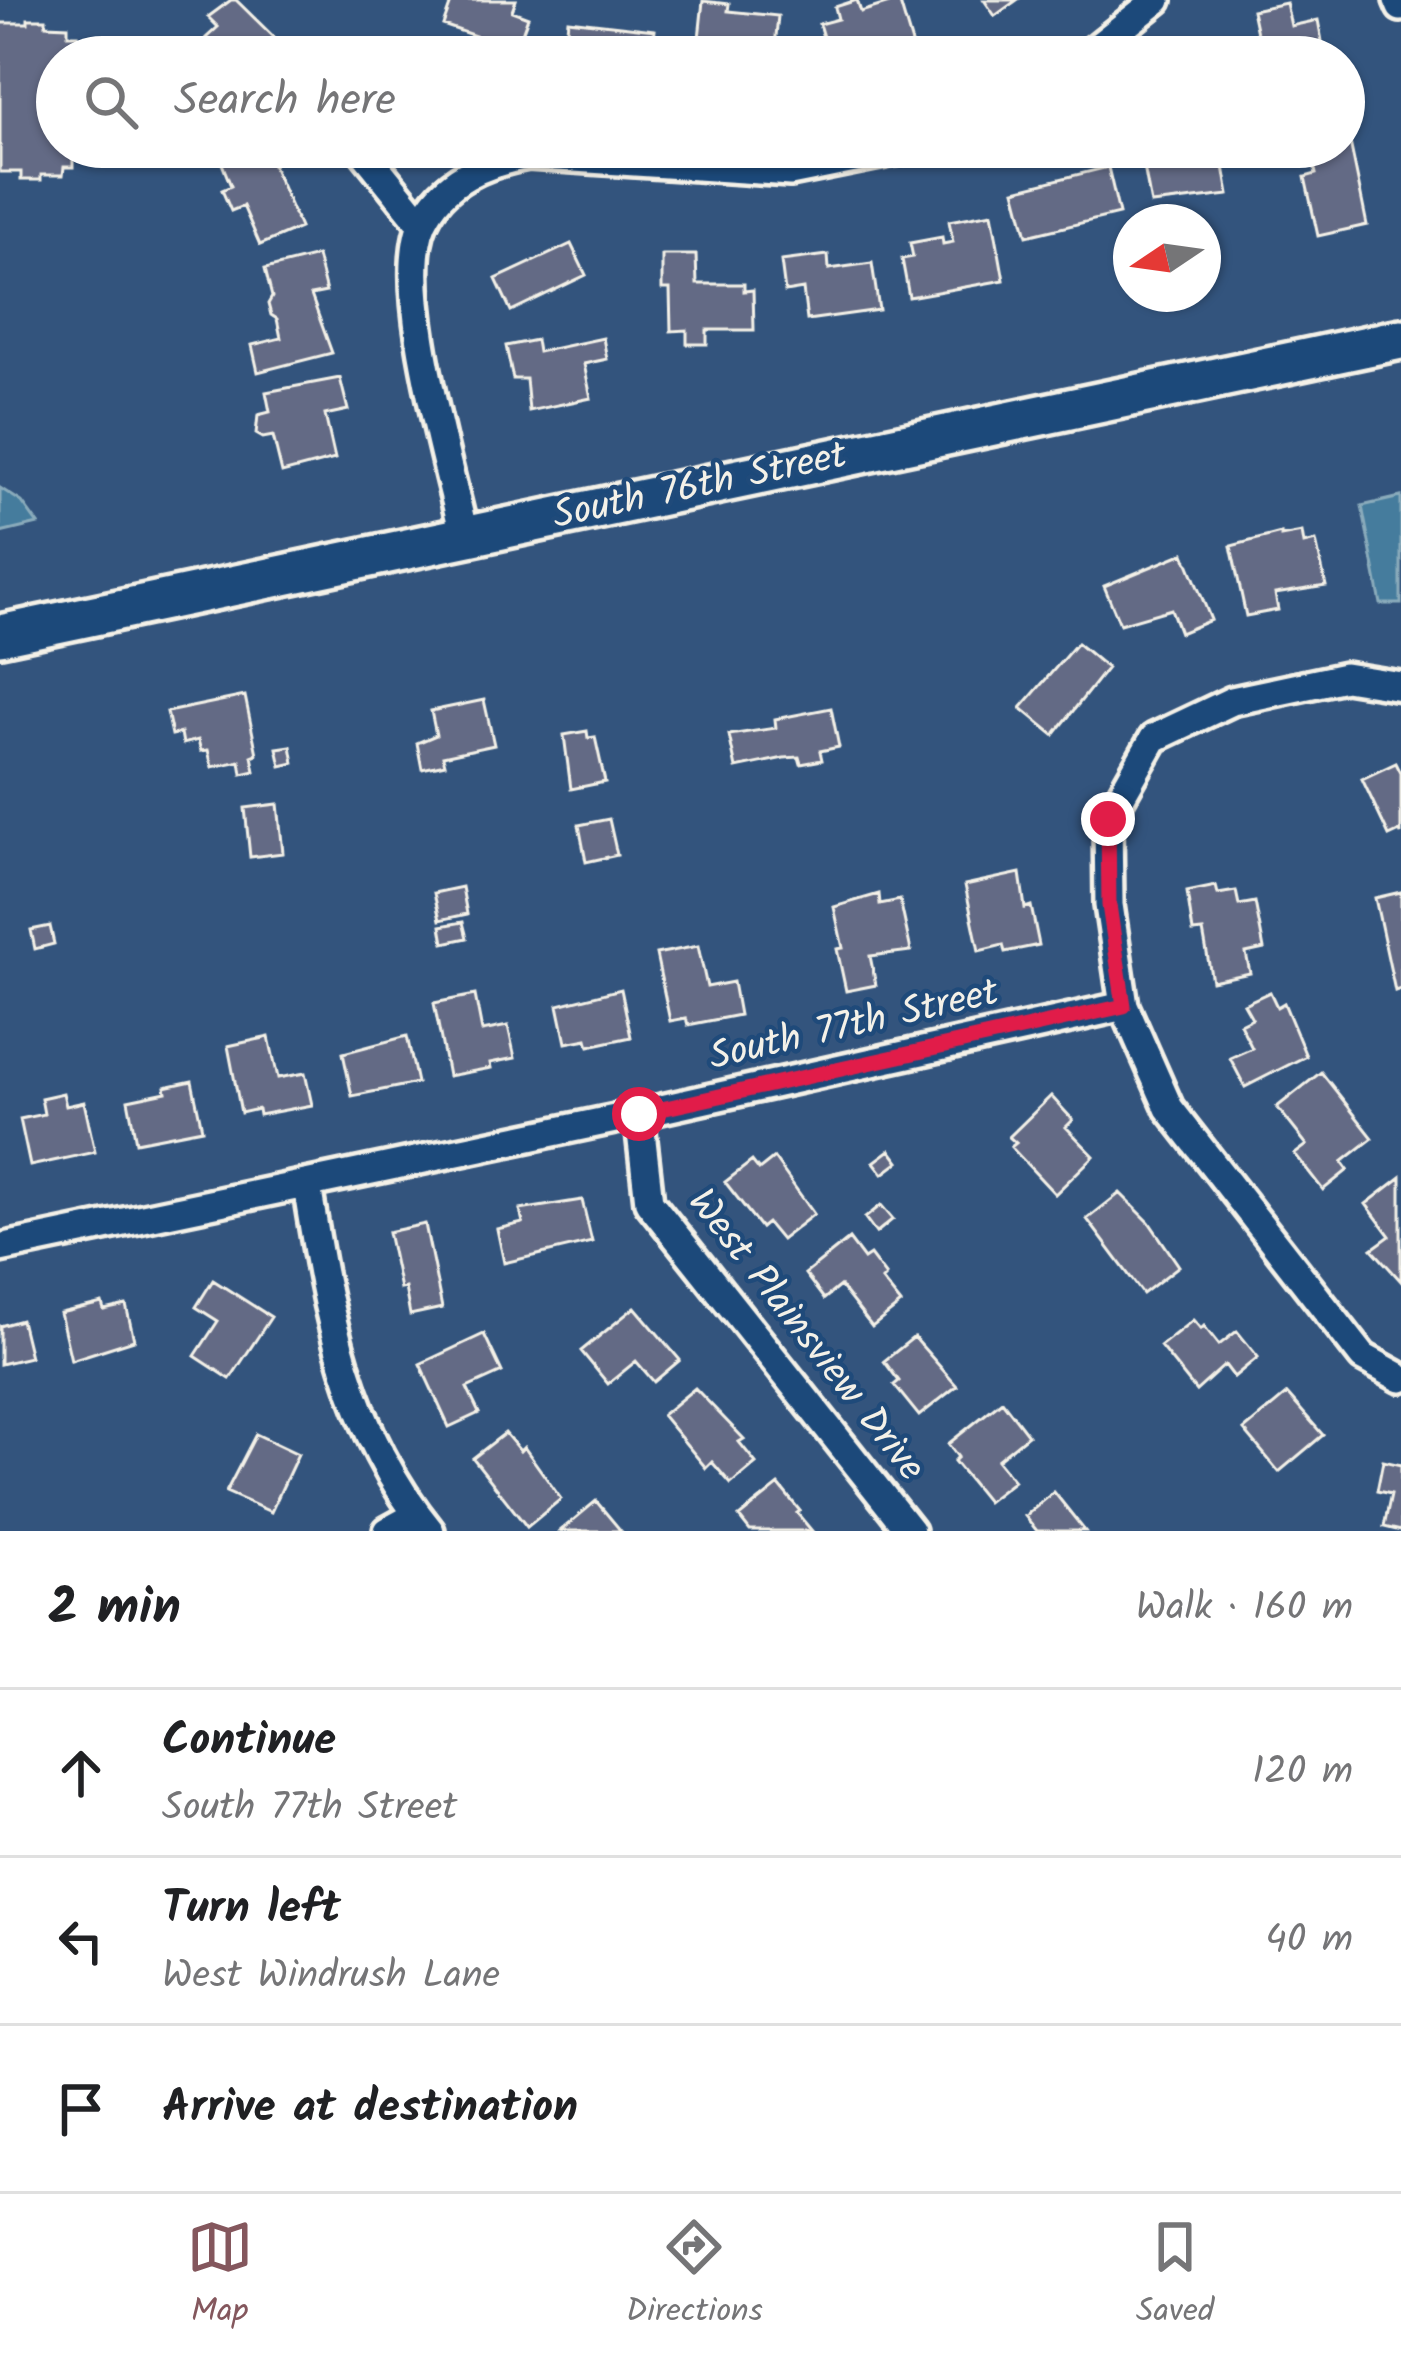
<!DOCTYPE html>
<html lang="en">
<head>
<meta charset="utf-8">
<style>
	body { margin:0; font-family:Kalam,sans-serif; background:#f2f2f2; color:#202124 }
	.compass { position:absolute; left:1113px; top:204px; width:108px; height:108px; border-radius:50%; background:#fff; box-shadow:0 3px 9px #0004; rotate:257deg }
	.stop { position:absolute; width:36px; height:36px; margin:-27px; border:9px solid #e11d48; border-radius:50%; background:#fff }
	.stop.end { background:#e11d48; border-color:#fff; box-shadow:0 3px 12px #0008 }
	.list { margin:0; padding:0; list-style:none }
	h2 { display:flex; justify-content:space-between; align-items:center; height:156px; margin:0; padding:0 48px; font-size:51px }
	h2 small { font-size:39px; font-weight:400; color:#757577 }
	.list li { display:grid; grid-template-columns:78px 1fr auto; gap:36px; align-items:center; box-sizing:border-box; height:168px; padding:0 48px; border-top:3px solid #e0e0e0 }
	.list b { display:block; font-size:45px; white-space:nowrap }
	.list p { margin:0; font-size:39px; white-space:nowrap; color:#757577 }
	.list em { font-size:39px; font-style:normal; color:#757577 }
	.icon { flex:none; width:66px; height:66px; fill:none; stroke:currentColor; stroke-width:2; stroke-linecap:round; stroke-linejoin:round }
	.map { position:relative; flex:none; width:1401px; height:1531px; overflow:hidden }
	.search { position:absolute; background:#fff; box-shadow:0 3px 9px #0004; left:36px; right:36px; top:36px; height:132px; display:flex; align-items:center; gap:30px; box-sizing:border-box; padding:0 42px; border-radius:66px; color:#757577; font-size:45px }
	.sheet { height:660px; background:#fff }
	nav { display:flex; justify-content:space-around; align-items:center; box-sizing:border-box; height:168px; border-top:3px solid #e0e0e0; background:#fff; font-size:33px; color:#757577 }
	nav a { display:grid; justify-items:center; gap:6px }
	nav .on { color:#84575d }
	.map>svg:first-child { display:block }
	.water { fill:#447c9d; stroke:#8aabbb; stroke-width:3 }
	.building { fill:#636b85; stroke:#f4f1e8; stroke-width:3 }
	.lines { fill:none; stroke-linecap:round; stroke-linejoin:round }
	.street-casing { stroke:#f4f1e8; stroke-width:36 }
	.secondary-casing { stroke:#f4f1e8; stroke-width:48 }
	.street { stroke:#1f4a7a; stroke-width:27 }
	.secondary { stroke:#1f4a7a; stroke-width:39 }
	.route { stroke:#e11d48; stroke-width:15 }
	.labels { text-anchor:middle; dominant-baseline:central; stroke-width:9; stroke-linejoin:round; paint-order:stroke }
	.street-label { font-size:39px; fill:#f4f1e8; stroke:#1f4a7a }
</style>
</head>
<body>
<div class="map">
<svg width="1401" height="1531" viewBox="0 0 1401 1531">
	<rect width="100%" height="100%" fill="#33547d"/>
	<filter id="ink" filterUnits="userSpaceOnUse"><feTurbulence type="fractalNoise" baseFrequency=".00833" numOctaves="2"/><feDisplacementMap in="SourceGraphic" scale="24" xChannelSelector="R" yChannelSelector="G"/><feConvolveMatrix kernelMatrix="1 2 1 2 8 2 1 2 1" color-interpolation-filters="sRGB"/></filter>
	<g filter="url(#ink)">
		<!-- water -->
		<path class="water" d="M0 488 22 502 38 524 0 533Z
			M1401 497V604H1381L1362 506Z"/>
		<!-- building -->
		<path class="building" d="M231 0H236L283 46 272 57H205L201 53 211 42 206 38 218 27 208 17Z
			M452 0H516L512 11 528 17 516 50 443 25Z
			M857 0 861 12 899 0 916 57H879L877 50 855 57H829L819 24 838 19 835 7Z
			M984 0H1017L995 16Z
			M703 1 729 4 728 11 778 16 774 57H697Z
			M1286 3 1291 26 1318 20 1325 57H1262L1252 10Z
			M28 19H46V25L68 26V35H78L77 57H57V147H73V167H64L63 175H41V180H21V172H0V23H28Z
			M568 20 655 30 652 57H564Z
			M1349 137 1367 225 1318 236 1305 177 1316 174 1310 147H1344V138Z
			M255 147H265L300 228 260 245 243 206 231 211 222 190 231 186 221 161Z
			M1126 147 1221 149 1229 195 1151 204 1142 156 1128 158Z
			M1108 167 1119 214 1027 236 1015 190Z
			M992 213 1004 280 909 297 902 259 913 257 910 243 942 237 943 244 953 242 949 221Z
			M571 244 586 275 511 311 496 279Z
			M662 255H696L697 284H744V291L753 290 754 330H707V344H687V330L671 331 670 289H662Z
			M828 255 829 269 872 263 879 310 807 320 803 289 785 292 781 261Z
			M317 256 326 292 311 295 332 353 258 372 252 345 281 338 277 319 271 315 268 304 272 297 265 269Z
			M603 338 607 359 584 364 591 398 529 411 526 379H513L506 346 536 340 538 352Z
			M340 378 348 410 325 415 335 459 282 473 273 436 263 438 256 434 258 415 270 412 266 392Z
			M1302 532 1304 544 1316 541 1326 586 1275 594 1278 610 1246 616 1231 546 1281 533V536Z
			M1184 553 1211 620 1180 633 1171 609 1120 624 1104 586Z
			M1077 643 1107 668 1054 735 1021 708Z
			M245 696 257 754 252 756 255 771 242 774 240 761 212 767 208 750 201 751 198 740 183 744 181 733 172 735 167 712Z
			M484 700 494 745 443 756 445 764 422 769 417 743 436 735 431 711Z
			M831 708 839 747 820 751 822 760 801 764 799 757 784 758 736 768 729 735 776 728 775 719Z
			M587 731 588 738 595 737 605 782 571 789 564 735Z
			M291 746 294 763 281 766 277 748Z
			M1396 763 1401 773V834L1400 831 1389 836 1362 779Z
			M278 804 283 853 250 857 245 808Z
			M609 819 617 855 586 862 579 825Z
			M1020 873 1025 908 1031 906 1039 945 1005 952 1003 945 979 951 965 885Z
			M1216 886 1218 894 1236 891 1239 905 1255 902 1264 949 1246 953 1250 973 1212 981 1203 931 1193 932 1187 892Z
			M462 887 467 914 440 920 434 893Z
			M1401 892V989L1395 991 1375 898Z
			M879 894 880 904 900 900 911 951 870 956 876 985 846 991 837 949 843 948 834 907Z
			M463 922 467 938 444 943 441 926Z
			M50 926 54 944 35 949 31 930Z
			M698 946 707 987 733 982 739 1015 688 1025 686 1018 670 1021 656 954Z
			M621 989 631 1037 589 1046 587 1039 566 1043 558 1005Z
			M1270 992 1277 1007 1284 1003 1306 1056 1245 1087 1230 1058 1252 1048 1240 1024 1252 1018 1244 1004Z
			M475 995 482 1031 508 1026 515 1058 490 1063 491 1068 448 1076 434 1003Z
			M407 1036 417 1083 352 1096 343 1053Z
			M269 1037 278 1078 305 1073 312 1105 259 1115 258 1109 241 1113 228 1046Z
			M1321 1072 1373 1138 1342 1162 1348 1170 1323 1190 1295 1154 1307 1145 1277 1107Z
			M192 1081 202 1129 136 1142 128 1100 166 1092 165 1087Z
			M63 1093 66 1106 84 1102 95 1152 30 1166 20 1119 44 1114 41 1098Z
			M1051 1096 1073 1120 1066 1127 1094 1156 1055 1194 1011 1147 1016 1143 1009 1137Z
			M890 1150 899 1162 883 1174 874 1162Z
			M774 1158 814 1214 781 1240 767 1223 761 1228 725 1182 752 1161 759 1170Z
			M1401 1177V1281L1372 1249 1390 1236 1366 1204Z
			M1120 1193 1149 1222 1179 1266 1143 1294 1087 1219Z
			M582 1200 592 1242 504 1263 497 1229 523 1223 520 1210Z
			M881 1205 893 1219 876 1233 865 1218Z
			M425 1224 442 1308 410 1315 405 1288 400 1289 388 1232Z
			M849 1239 864 1259 870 1255 886 1276 882 1280 901 1304 872 1327 840 1286 824 1299 805 1274Z
			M213 1280 271 1317 230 1379 195 1356 218 1321 196 1307Z
			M102 1303 104 1310 126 1305 134 1340 71 1360 60 1313Z
			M635 1307 680 1360 654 1382 636 1361 608 1384 581 1351Z
			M21 1320 30 1357 0 1364V1326Z
			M1193 1320 1201 1329 1204 1326 1219 1345 1237 1331 1258 1357 1234 1377 1225 1365 1196 1391 1160 1346Z
			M484 1334 502 1372 467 1388 479 1413 449 1427 420 1364Z
			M914 1337 957 1386 919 1416 894 1385 899 1381 884 1361Z
			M695 1388 744 1439 739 1442 756 1463 731 1484 712 1462 706 1468 662 1415Z
			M1287 1394 1323 1435 1279 1472 1244 1430Z
			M1002 1401 1028 1435 997 1460 1014 1481 987 1502 954 1461 958 1457 948 1444Z
			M505 1433 520 1451 524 1447 561 1499 527 1527 473 1458Z
			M256 1434 298 1454 271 1512 226 1492Z
			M1383 1461 1401 1465V1531L1384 1527 1391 1494 1377 1491Z
			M779 1485 800 1511 797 1513 812 1531H750L739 1517Z
			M1054 1492 1085 1531H1037L1025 1516Z
			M596 1501 621 1531H560Z"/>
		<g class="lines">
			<!-- street casing -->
			<g class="street-casing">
				<path id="street" d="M1398 0 1401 7
					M1085 57 1157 0
					M360 147 422 224
					M464 535C449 464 394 286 423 222 443 179 485 163 528 155L790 172 914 147
					M1124 1006 1109 905 1108 819 1154 738 1232 701 1345 677 1401 686
					M639 1114 649 1202 910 1531
					M307 1185C327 1312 347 1429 430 1531
					M0 1248 639 1114 1124 1006 1169 1108 1363 1357 1401 1378
					M388 1531 417 1515"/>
			</g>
			<!-- secondary casing -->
			<g class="secondary-casing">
				<path id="secondary" d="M0 635 1401 339"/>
			</g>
			<!-- street -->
			<use href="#street" class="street"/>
			<!-- secondary -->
			<use href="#secondary" class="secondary"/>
		</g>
	</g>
	<g class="lines" filter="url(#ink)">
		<!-- route -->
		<path class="route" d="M639 1114 1124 1006 1109 905 1108 819"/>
	</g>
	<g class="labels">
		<!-- street labels -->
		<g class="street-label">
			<text transform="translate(700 487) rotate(-12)">South 76th Street</text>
			<text transform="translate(854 1026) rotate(-13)">South 77th Street</text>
			<text transform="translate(805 1336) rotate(52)">West Plainsview Drive</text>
		</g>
	</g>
</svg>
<svg class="compass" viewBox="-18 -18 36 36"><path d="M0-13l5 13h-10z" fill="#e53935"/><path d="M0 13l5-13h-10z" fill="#757577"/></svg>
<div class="stop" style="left:639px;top:1114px"></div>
<div class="stop end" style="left:1108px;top:819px"></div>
<div class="search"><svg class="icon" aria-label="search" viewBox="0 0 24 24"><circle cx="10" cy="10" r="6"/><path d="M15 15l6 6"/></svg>Search here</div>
</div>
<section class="sheet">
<h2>2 min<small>Walk · 160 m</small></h2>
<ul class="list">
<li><svg class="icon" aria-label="ahead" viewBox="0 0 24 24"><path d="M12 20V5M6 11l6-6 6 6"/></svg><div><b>Continue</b><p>South 77th Street</p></div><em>120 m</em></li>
<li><svg class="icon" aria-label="left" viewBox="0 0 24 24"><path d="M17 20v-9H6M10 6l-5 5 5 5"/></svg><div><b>Turn left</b><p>West Windrush Lane</p></div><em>40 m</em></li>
<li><svg class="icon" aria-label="arrive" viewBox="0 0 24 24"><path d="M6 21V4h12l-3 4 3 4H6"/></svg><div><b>Arrive at destination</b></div></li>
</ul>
</section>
<nav>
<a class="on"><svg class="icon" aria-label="map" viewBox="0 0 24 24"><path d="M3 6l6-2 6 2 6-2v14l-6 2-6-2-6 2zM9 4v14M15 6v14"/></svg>Map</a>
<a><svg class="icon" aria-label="directions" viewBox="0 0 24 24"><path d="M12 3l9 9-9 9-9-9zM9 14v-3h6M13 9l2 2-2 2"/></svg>Directions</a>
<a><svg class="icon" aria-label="saved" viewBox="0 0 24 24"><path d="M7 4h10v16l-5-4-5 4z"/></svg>Saved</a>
</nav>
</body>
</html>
